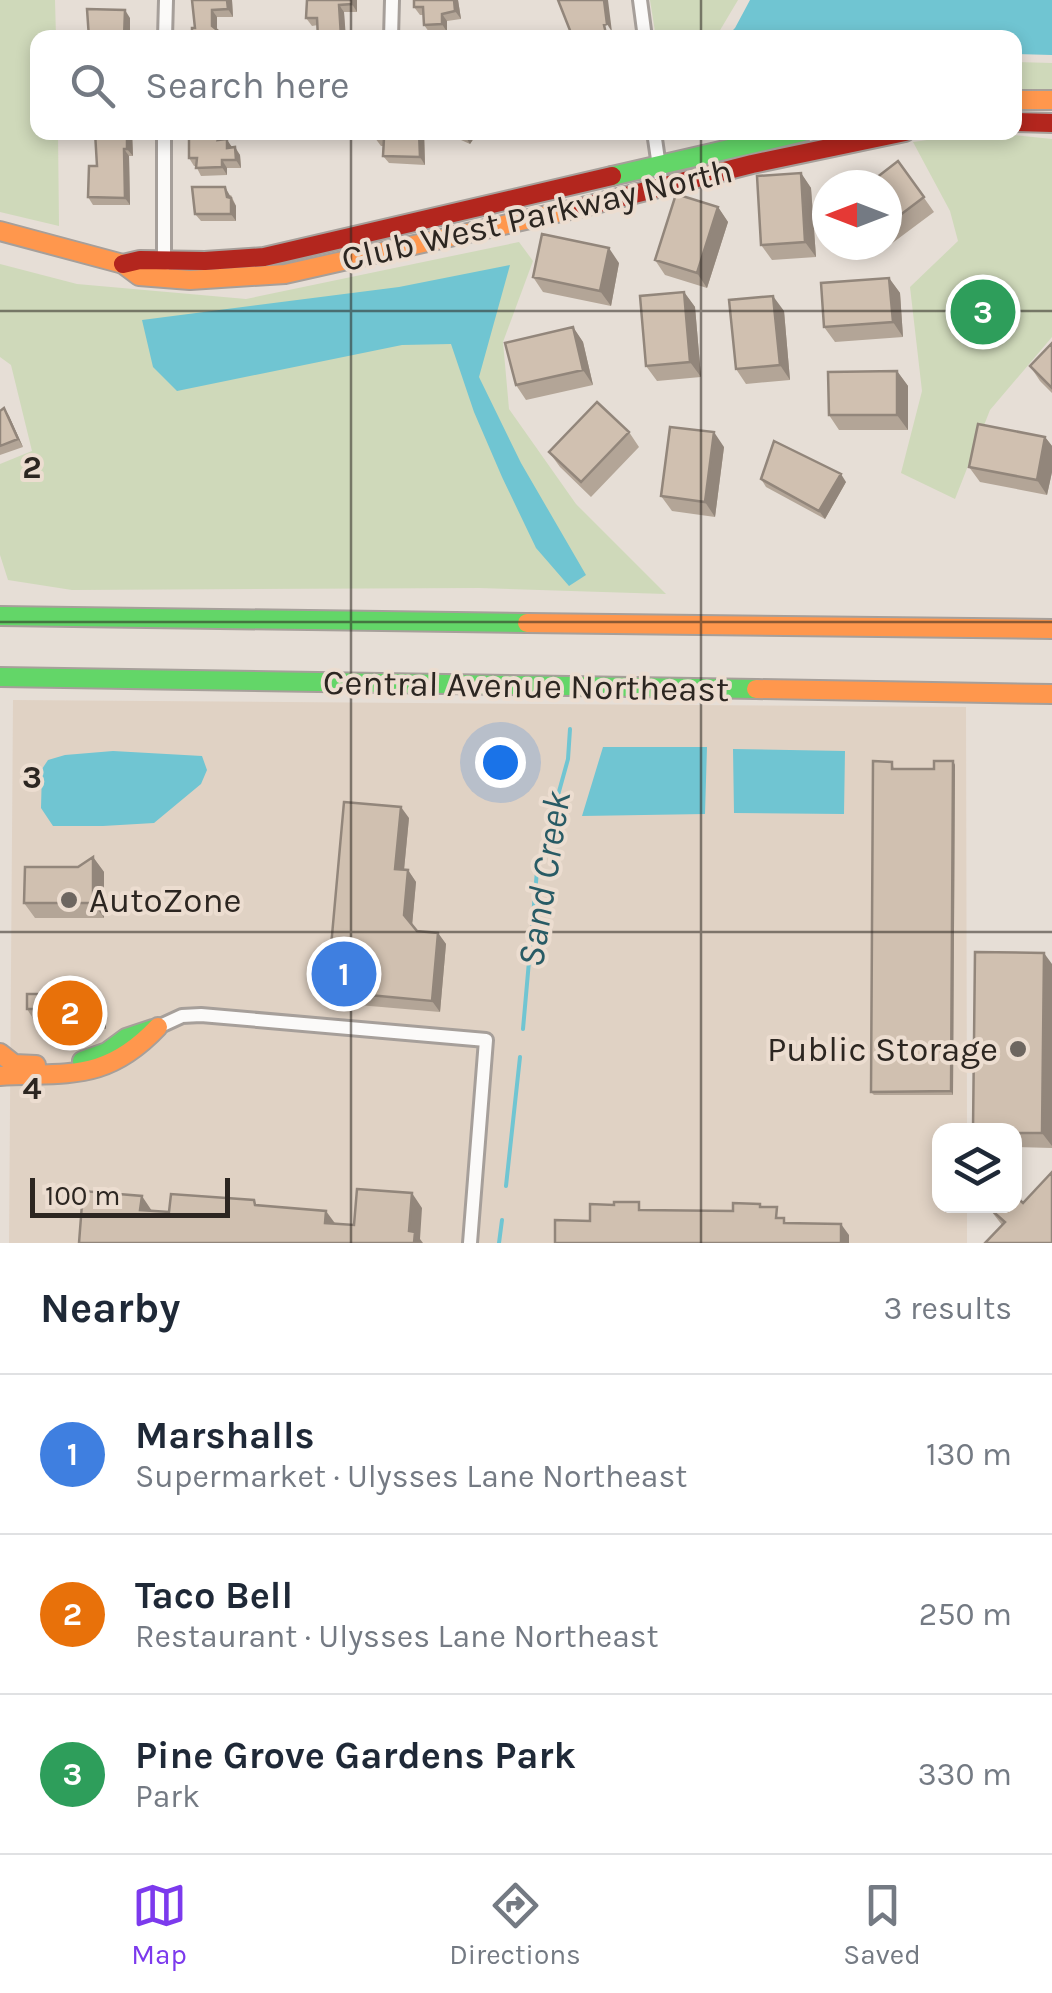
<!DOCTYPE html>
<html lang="en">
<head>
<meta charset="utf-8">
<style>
	body { margin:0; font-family:Karla,sans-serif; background:#f2f2f3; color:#1f2937 }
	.controls { position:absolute; right:30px; bottom:30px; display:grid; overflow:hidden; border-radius:20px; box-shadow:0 5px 15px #0003 }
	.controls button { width:90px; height:90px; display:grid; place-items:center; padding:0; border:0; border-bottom:2px solid #e0e1e3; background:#fff; color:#1f2937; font:50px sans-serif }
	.compass { position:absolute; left:812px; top:170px; width:90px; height:90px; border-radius:50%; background:#fff; box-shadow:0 5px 15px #0003; rotate:270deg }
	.scale { position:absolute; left:30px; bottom:25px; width:200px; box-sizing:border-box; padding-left:10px; border:5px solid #2c2621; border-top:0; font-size:28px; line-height:35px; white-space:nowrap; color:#2c2621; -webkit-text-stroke:8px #ecddd0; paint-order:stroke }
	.you { position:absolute; left:500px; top:762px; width:35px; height:35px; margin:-25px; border:8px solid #fff; border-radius:50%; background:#1a73e8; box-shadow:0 0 0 15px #1a73e833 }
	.badge { display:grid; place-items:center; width:65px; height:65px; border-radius:50%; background:#7c3aed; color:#fff; font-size:32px; font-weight:700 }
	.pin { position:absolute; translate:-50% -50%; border:5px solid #fff; box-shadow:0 2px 10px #0006 }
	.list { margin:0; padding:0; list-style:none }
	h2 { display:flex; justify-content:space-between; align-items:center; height:130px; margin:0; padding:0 40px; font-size:42px }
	h2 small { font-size:32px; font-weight:400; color:#747a83 }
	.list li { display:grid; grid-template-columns:65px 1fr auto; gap:30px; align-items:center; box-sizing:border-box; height:160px; padding:0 40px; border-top:2px solid #e0e1e3 }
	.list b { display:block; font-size:38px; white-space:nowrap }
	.list p { margin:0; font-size:32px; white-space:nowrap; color:#747a83 }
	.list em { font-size:32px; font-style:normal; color:#747a83 }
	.icon { flex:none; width:55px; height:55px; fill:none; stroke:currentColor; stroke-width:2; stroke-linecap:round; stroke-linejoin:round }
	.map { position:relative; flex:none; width:1052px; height:1243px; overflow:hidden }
	.search { position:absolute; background:#fff; box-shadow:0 5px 15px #0003; left:30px; right:30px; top:30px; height:110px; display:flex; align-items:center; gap:25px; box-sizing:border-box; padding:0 35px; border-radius:20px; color:#747a83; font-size:38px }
	.sheet { height:610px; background:#fff }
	nav { display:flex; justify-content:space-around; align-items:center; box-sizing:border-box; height:140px; border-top:2px solid #e0e1e3; background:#fff; font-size:28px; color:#747a83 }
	nav a { display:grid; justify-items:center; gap:5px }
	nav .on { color:#7c3aed }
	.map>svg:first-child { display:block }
	.built { fill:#e0d2c4 }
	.green { fill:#cfd9ba }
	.water { fill:#70c5d2 }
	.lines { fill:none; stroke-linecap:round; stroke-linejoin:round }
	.stream { stroke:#70c5d2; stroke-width:4 }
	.street-casing { stroke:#a69f9a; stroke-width:18 }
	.fast-casing { stroke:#a69f9a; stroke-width:22 }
	.slow-casing { stroke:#a69f9a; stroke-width:22 }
	.jam-casing { stroke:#a69f9a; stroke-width:22 }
	.street { stroke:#fbfaf9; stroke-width:12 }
	.fast { stroke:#63d668; stroke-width:18 }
	.slow { stroke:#ff974d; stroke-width:18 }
	.jam { stroke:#b3261e; stroke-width:18 }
	.wall { fill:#b3a597 }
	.shaded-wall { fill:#92867b }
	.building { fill:#d0c0b0; stroke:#92867b; stroke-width:2.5 }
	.grid { fill:none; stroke:#2c2621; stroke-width:2.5; stroke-opacity:0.55 }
	.poi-dot { fill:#6d6660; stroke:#ecddd0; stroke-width:4 }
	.labels { text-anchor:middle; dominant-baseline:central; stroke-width:8; stroke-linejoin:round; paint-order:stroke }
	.street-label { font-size:35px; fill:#2c2621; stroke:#ecddd0 }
	.poi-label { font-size:35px; fill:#2c2621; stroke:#ecddd0; text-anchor:start }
	.water-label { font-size:38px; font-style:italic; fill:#285b65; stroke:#ecddd0 }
	.grid-label { font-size:32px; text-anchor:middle; font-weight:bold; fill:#2c2621; stroke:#ecddd0; stroke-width:8; stroke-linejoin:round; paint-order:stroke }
</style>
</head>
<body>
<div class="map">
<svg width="1052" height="1243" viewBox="0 0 1052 1243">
	<rect width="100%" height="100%" fill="#e6ded6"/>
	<!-- built -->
	<path class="built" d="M13 700 966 707 967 1130H940V1206H967V1243H9Z"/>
	<!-- green -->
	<path class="green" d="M0 0H55L56 37 38 38V132L58 133 59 226 0 212Z
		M650 0H738L716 37 656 38Z
		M1014 62 1052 63V96L1015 93Z
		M984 132 1052 139V337L990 410 955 499 901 473 922 391 910 287 958 241 950 211 913 142Z
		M519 242 533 261 503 342 509 409 576 504 666 594 479 588 72 590 8 580 0 555V464L32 451 11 365 0 357V264L77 284 246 299Z"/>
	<!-- water -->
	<path class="water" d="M750 0H1052V55L1015 54 1014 38 726 37 735 28Z
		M510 265 479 377 521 463 586 575 569 586 536 548 502 477 474 412 451 344 402 345 177 391 153 367 142 320 399 287Z
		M603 747H707L705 814 582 816Z
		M733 749 845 751 844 814 734 813Z
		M113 751 202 756 207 770 201 784 154 823 103 826H53L41 808 42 769 48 760 65 755Z"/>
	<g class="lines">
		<!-- stream -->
		<path class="stream" d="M523 1029 537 871 568 759 570 729
			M506 1186 520 1057
			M499 1243 502 1220"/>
		<!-- street casing -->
		<g class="street-casing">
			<path id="street" d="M640 0 645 38
				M165 38 166 0
				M391 38 392 0
				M164 132V266
				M654 132 662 187
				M158 1027 182 1016 201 1015 486 1040 470 1243"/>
		</g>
		<!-- fast casing -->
		<g class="fast-casing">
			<path id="fast" d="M612 176 803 132
				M0 616 527 623
				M0 677 756 689
				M82 1061 107 1052 126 1038 153 1029"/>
		</g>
		<!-- slow casing -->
		<g class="slow-casing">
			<path id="slow" d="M1014 100H1052
				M0 231 123 264 139 276 190 280 285 274 583 207
				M527 623 1052 629
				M756 689 1052 694
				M0 1053 14 1064 36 1065
				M0 1076C69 1072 106 1082 158 1027"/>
		</g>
		<!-- jam casing -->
		<g class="jam-casing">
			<path id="jam" d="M1014 122 1052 123
				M583 207 752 164 905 132
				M123 264 140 260 205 261 264 257 612 176"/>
		</g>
		<!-- street -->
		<use href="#street" class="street"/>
		<!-- fast -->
		<use href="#fast" class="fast"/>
		<!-- slow -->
		<use href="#slow" class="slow"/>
		<!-- jam -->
		<use href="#jam" class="jam"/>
	</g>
	<!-- wall -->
	<path class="wall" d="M192 0H232L233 17H217V31L224 38H192L195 28Z
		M307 0H357V12H344L345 36H351L352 38H318V25L312 26 306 18Z
		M458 0 461 19 447 21V32H429L424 25 423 15H420L414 7Z
		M132 132 133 156H129L130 205H93L88 197 97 166Z
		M195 132H231L227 140 232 148 240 155 241 168H227V175L201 176 196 166H194L189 158Z
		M376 132H424L425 165 389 163 383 156 384 146H381L375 138Z
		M449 132H478L470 144 452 136Z
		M898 161 934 212 879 253 873 245H887V185Z
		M801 173 811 188 816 257 772 260 761 245Z
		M231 195 236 206V221H201L195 214Z
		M718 207 728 222 707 288 665 275 655 260Z
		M619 263 611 306 543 292 533 277Z
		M889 278 900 293 903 337 835 342 824 327Z
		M684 292 695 307 701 377 657 381 646 366Z
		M784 311 790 380 746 384 736 369Z
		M573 327 583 342 593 385 526 400 516 385Z
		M1052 343V393L1040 381 1030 366Z
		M897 371 908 386V430H839L829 415Z
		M4 408 9 416 23 447 0 455V411Z
		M629 432 639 447 591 497 560 467 549 452Z
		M1045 437 1052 446V472L1047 495 980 482 969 467Z
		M724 447 715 517 672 511 661 496Z
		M761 479 846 482 825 519 766 487Z
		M953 761 955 765 953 1095H874L871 1092 892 762 894 769H934Z
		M409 818 404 870H408L416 882 412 925 417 931 438 933 446 944 440 1012 335 1003 327 991Z
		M93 857 104 872V918H35L24 903Z
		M1052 964V1148L1014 1147V1130Z
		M98 994 106 1005V1029H44L38 1020H34L27 1009Z
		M1023 1203 1002 1225 988 1207Z"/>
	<!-- shaded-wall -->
	<path class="shaded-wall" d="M227 0H232L233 17 228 9Z
		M352 0H357V12L352 4Z
		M454 0H458L461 19 455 11Z
		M604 0H608L612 32 607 24Z
		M339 5 344 12 346 38 341 36Z
		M125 10 130 18V38H124Z
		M212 10 217 17V34L212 26Z
		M442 14 447 21V32L442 24Z
		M127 132H132L133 156 127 149Z
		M222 132H231L227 140 232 147V155L218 140Z
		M419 132H424L425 165 420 157Z
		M467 132H478L470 144 465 136Z
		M235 147 240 155 241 168 236 160Z
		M124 149 129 156 130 205 125 198Z
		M222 160 227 168V175L222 167Z
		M801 173 811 188 816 257 805 242Z
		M225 187 236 206V221L231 214Z
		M718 207 728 222 707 288 697 273Z
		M609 248 619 263 611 306 600 291Z
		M889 278 900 293 903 337 893 322Z
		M684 292 695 307 701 377 690 362Z
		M773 296 784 311 790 380 780 365Z
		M573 327 583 342 593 385 583 370Z
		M897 371 908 386V430L897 415Z
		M4 408 9 416 23 447 18 439Z
		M714 432 724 447 715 517 705 502Z
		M1045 437 1052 446V472L1047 495 1037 480Z
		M841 474 846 482 825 519 819 511Z
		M953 761 955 765 953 1095 951 1091Z
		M401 807 409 818 403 880 395 869Z
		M93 857 104 872V918L93 903Z
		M408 870 416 882 412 926 404 915Z
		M438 933 446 944 440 1012 432 1001Z
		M1044 953 1052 964V1146L1042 1133Z
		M98 994 106 1005V1029L98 1017Z
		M412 1193 422 1208 420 1239 423 1243H414L409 1231Z
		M142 1196 152 1211 140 1210Z
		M326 1211 337 1226 325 1223Z
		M841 1224 849 1235V1243H841Z"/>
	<!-- building -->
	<path class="building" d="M192 0H227L228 9 212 10V26L222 34V38H192V28H195Z
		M307 0H352V4L339 5 341 36H351V38H318L317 18H306Z
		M414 0H454L455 11 442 14V24L424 25 423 7H414Z
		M558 0H604L607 24 604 25 607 38H573Z
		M87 9 125 10 124 38H89Z
		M95 132H127V149H124L125 198 88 197 89 166H97Z
		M195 132H222L218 140 227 139V148L235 147 236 160H222V167L196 168 197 158H189V133Z
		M376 132H419L420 157 383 156 384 138H375Z
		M898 161 924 197 887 225V185H867Z
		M801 173 805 242 761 245 757 176Z
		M192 187H225L227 197 231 198V214H195Z
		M676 194 718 207 697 273 655 260Z
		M542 234 609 248 600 291 533 277Z
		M889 278 893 322 824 327 821 283Z
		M684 292 690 362 646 366 640 296Z
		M773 296 780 365 736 369 729 300Z
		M573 327 583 370 516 385 505 343Z
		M1052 343V388L1030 366Z
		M897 371V415H829L828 372Z
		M597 402 629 432 581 482 549 452Z
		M4 408 18 439 0 446V411Z
		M978 424 1045 437 1037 480 969 467Z
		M670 427 714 432 705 502 661 496Z
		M774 441 841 474 819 511 761 479Z
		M873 761 892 762V769H934V761H953L951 1091 871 1092Z
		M344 802 401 807 395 869 408 870 404 915 417 931 438 933 432 1001 327 991Z
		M93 857V903H24L25 867H78Z
		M975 952 1044 953 1042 1133H1014V1130H973Z
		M27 994H98V1017L36 1018V1009H27Z
		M1052 1172V1243H985L1005 1222 988 1207 989 1206H1014V1195L1023 1203Z
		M357 1189 412 1193 409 1231 415 1232 414 1243H79L83 1191 142 1196 140 1210 169 1212 171 1194 254 1200 255 1205 326 1211 325 1223 354 1225Z
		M614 1202H639V1210L733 1211V1203L760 1204V1207H777L776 1218H784V1223L841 1224V1243H555V1220L590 1221V1204L614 1205Z"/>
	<!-- grid -->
	<path class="grid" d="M351 0V38M701 0V38M351 132V1243M701 132V1243M0 311H1052M0 622H1052M0 932H1052"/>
	<!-- markers -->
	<g class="poi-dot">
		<circle cx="69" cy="900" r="10"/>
		<circle cx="1018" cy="1049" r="10"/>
	</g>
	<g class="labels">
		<!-- street labels -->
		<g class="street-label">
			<text transform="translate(537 215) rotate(-13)">Club West Parkway North</text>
			<text transform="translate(526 686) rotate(1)">Central Avenue Northeast</text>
		</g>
		<!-- poi labels -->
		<g class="poi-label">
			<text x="89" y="900">AutoZone</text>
			<text x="998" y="1049" text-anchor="end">Public Storage</text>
		</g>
		<!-- water labels -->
		<g class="water-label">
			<text transform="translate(544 879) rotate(-81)">Sand Creek</text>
		</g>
	</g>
	<g class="grid-label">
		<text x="32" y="478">2</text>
		<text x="32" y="788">3</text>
		<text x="32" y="1099">4</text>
	</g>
</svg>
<div class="controls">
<button><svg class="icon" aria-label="layers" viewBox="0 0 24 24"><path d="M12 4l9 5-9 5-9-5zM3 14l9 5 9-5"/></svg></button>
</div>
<svg class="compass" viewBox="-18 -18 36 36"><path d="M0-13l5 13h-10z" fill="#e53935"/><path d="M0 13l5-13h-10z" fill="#747a83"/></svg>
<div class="scale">100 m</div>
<div class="you"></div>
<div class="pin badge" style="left:344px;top:974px;background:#3f7fe0">1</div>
<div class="pin badge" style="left:70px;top:1013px;background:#e8710a">2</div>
<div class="pin badge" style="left:983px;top:312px;background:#2e9e5b">3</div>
<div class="search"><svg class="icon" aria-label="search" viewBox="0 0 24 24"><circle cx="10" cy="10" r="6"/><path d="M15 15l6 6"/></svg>Search here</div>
</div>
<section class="sheet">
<h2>Nearby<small>3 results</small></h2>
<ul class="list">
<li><span class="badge" style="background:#3f7fe0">1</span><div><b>Marshalls</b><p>Supermarket · Ulysses Lane Northeast</p></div><em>130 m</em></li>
<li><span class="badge" style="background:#e8710a">2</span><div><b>Taco Bell</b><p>Restaurant · Ulysses Lane Northeast</p></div><em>250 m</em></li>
<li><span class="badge" style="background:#2e9e5b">3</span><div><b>Pine Grove Gardens Park</b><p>Park</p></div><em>330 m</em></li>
</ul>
</section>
<nav>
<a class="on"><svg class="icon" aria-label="map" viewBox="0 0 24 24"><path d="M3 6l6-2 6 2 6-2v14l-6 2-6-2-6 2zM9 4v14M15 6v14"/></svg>Map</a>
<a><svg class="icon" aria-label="directions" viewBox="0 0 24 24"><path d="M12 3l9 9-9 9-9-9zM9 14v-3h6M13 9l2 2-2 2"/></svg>Directions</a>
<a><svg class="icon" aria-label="saved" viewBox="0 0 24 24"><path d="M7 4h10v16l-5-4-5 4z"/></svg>Saved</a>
</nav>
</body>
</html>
